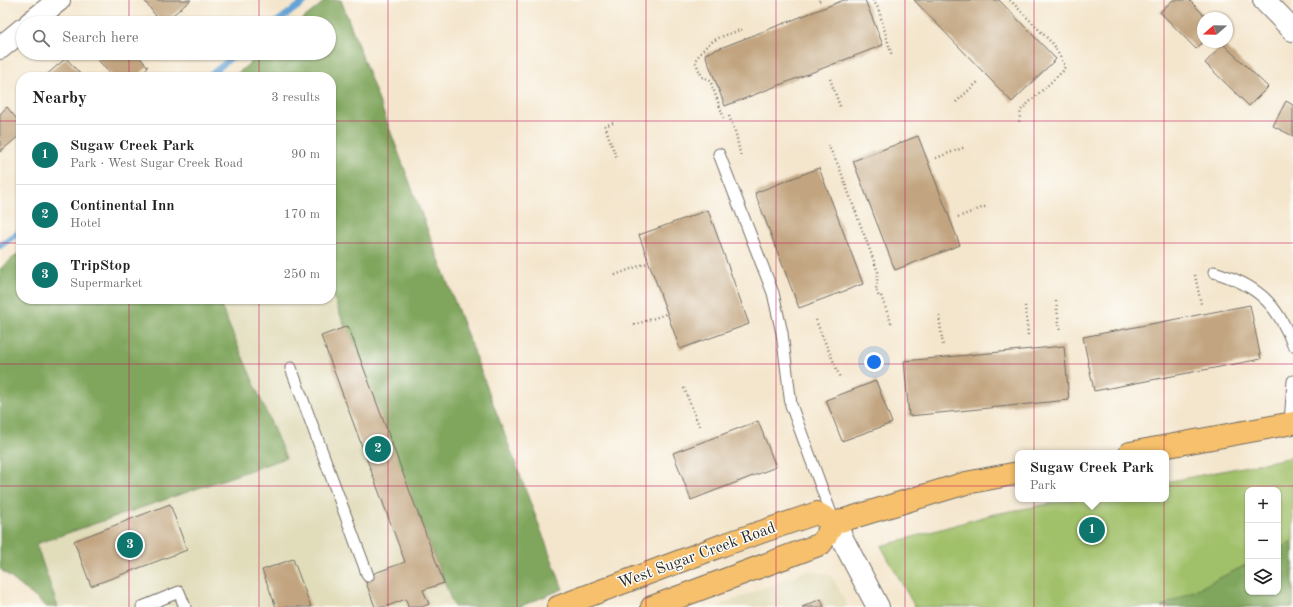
<!DOCTYPE html>
<html lang="en">
<head>
<meta charset="utf-8">
<style>
	body { margin:0; font-family:"Old Standard TT",serif; background:#f2f2f2; color:#222 }
	.controls { position:absolute; right:12px; bottom:12px; display:grid; overflow:hidden; border-radius:8px; box-shadow:0 1px 3px #0004 }
	.controls button { width:36px; height:36px; display:grid; place-items:center; padding:0; border:0; border-bottom:1px solid #e0e0e0; background:#fff; color:#222; font:20px sans-serif }
	.compass { position:absolute; left:1197px; top:12px; width:36px; height:36px; border-radius:50%; background:#fff; box-shadow:0 1px 3px #0004; rotate:250deg }
	.you { position:absolute; left:874px; top:362px; width:14px; height:14px; margin:-10px; border:3px solid #fff; border-radius:50%; background:#1a73e8; box-shadow:0 0 0 6px #1a73e833 }
	.badge { display:grid; place-items:center; width:26px; height:26px; border-radius:50%; background:#0f766e; color:#fff; font-size:13px; font-weight:700 }
	.pin { position:absolute; translate:-50% -50%; border:2px solid #fff; box-shadow:0 1px 4px #0006 }
	.popup { position:absolute; left:1015px; top:450px; width:154px; height:52px; box-sizing:border-box; display:grid; place-content:center; border-radius:8px; background:#fff; filter:drop-shadow(0 1px 3px #0005); font-size:13px; white-space:nowrap; color:#767676 }
	.popup b { font-size:15px; color:#222 }
	.popup::after { content:''; position:absolute; left:50%; top:100%; margin-left:-8px; border:8px solid transparent; border-top-color:#fff }
	.list { margin:0; padding:0; list-style:none }
	h2 { display:flex; justify-content:space-between; align-items:center; height:52px; margin:0; padding:0 16px; font-size:17px }
	h2 small { font-size:13px; font-weight:400; color:#767676 }
	.list li { display:grid; grid-template-columns:26px 1fr auto; gap:12px; align-items:center; box-sizing:border-box; height:60px; padding:0 16px; border-top:1px solid #e0e0e0 }
	.list b { display:block; font-size:15px; white-space:nowrap }
	.list p { margin:0; font-size:13px; white-space:nowrap; color:#767676 }
	.list em { font-size:13px; font-style:normal; color:#767676 }
	.icon { flex:none; width:22px; height:22px; fill:none; stroke:currentColor; stroke-width:2; stroke-linecap:round; stroke-linejoin:round }
	.map { position:relative; flex:none; width:1293px; height:607px; overflow:hidden }
	.search { position:absolute; background:#fff; box-shadow:0 1px 3px #0004; left:16px; top:16px; width:320px; height:44px; display:flex; align-items:center; gap:10px; box-sizing:border-box; padding:0 14px; border-radius:22px; color:#767676; font-size:15px }
	.panel { position:absolute; background:#fff; box-shadow:0 1px 3px #0004; left:16px; top:72px; width:320px; height:232px; border-radius:16px }
	.map>svg:first-child { display:block }
	.built { fill:#e1dcba }
	.green { fill:#a0c069; stroke:#66764a; fill-rule:evenodd }
	.forest { fill:#80a65d; stroke:#566844 }
	.lines { fill:none; stroke-linecap:round; stroke-linejoin:round }
	.stream { stroke:#63a3d6; stroke-width:6 }
	.building { fill:#c2a580 }
	.service-casing { stroke:#716c64; stroke-width:13 }
	.minor-casing { stroke:#716c64; stroke-width:24 }
	.primary-casing { stroke:#716c64; stroke-width:24 }
	.path { stroke:#716c64; stroke-width:2.5; stroke-dasharray:1 3; stroke-linecap:butt }
	.service { stroke:#fff; stroke-width:11 }
	.minor { stroke:#fff; stroke-width:22 }
	.primary { stroke:#f7c06c; stroke-width:22 }
	.grid { fill:none; stroke:#c2185b; stroke-width:1; stroke-opacity:0.55 }
	.labels { text-anchor:middle; dominant-baseline:central; stroke-width:3; stroke-linejoin:round; paint-order:stroke }
	.street-label { font-size:16px; fill:#2b2b2b; stroke:#fdfcf7 }
</style>
</head>
<body>
<div class="map">
<svg width="1293" height="607" viewBox="0 0 1293 607">
	<rect width="100%" height="100%" fill="#fdfcf7"/>
	<filter id="ink" filterUnits="userSpaceOnUse"><feTurbulence type="fractalNoise" baseFrequency=".025" numOctaves="2"/><feDisplacementMap in="SourceGraphic" scale="8" xChannelSelector="R" yChannelSelector="G"/><feConvolveMatrix kernelMatrix="1 2 1 2 8 2 1 2 1" color-interpolation-filters="sRGB"/></filter>
	<filter id="wash" filterUnits="userSpaceOnUse"><feTurbulence type="fractalNoise" baseFrequency=".012" numOctaves="4" result="noise"/><feDisplacementMap in="SourceGraphic" scale="16" xChannelSelector="R" yChannelSelector="G"/><feGaussianBlur stdDeviation="0.9" result="paint"/><feColorMatrix in="noise" values="0 0 0 0 0 0 0 0 0 0 0 0 0 0 0 0 0 1.4 0 .05"/><feComposite in="paint" operator="in"/></filter>
	<g filter="url(#wash)">
		<rect width="100%" height="100%" fill="#f4e6cd"/>
		<!-- built -->
		<path class="built" d="M331 291 454 607H58L36 544 285 458 220 304 231 299H331Z
			M809 570 832 576 848 607H716Z"/>
		<!-- green -->
		<path class="green" d="M1293 457V607H915L881 546 990 515 1075 499H1166V482ZM1248 490H1278V592H1248Z"/>
		<!-- forest -->
		<path class="forest" d="M326 0H341L563 589 519 607H454L331 291V77H233L262 53H329V23H298Z
			M21 251V299H231L220 304 286 458 36 544 58 607H47L0 569V269Z
			M1293 542V607H1161L1248 564V592H1278V549Z"/>
		<g class="lines">
			<!-- stream -->
			<path class="stream" d="M275 23 307 0
				M208 77 237 53
				M0 246 21 231"/>
		</g>
		<g id="blocks">
			<!-- building -->
			<path class="building" d="M144 0H191L163 23H161Z
				M844 0H865L883 45 725 106 705 54Z
				M914 0H999L1056 59 1012 102Z
				M1173 0H1189L1207 18H1203V42L1196 49 1160 12Z
				M1223 44 1268 87 1249 106 1205 63Z
				M92 53H136L148 67 136 77H113Z
				M66 58 83 77H44Z
				M1286 101 1293 105V136L1273 126Z
				M7 107 21 124V134L0 152V114Z
				M918 136 960 245 895 270 853 161Z
				M819 168 863 284 799 308 755 193Z
				M708 210 749 324 680 349 639 235Z
				M1250 305 1261 359 1094 391 1083 337Z
				M348 326 444 583 423 590 429 604 422 607H408L406 599 385 607H375L364 577 405 562 321 336Z
				M1064 346 1069 400 909 416 904 361Z
				M876 381 892 423 842 441 826 400Z
				M758 421 776 467 691 500 673 453Z
				M170 504 187 550 91 586 74 541Z
				M293 559 311 607H276L262 570Z
				M821 599 824 607H802Z"/>
		</g>
	</g>
	<g filter="url(#ink)">
		<use href="#blocks" fill-opacity="0" stroke="#716c64" stroke-width="1"/>
		<g class="lines">
			<!-- service casing -->
			<g class="service-casing">
				<path id="service" d="M719 154 773 293 782 333 791 405 833 519
					M1214 272C1257 285 1277 303 1293 345
					M291 368 368 576
					M1290 424 1293 381
					M142 607 179 592 185 607"/>
			</g>
			<!-- minor casing -->
			<g class="minor-casing">
				<path id="minor" d="M1264 0 1293 30
					M30 23 59 0
					M0 48 23 29
					M834 523 878 607"/>
			</g>
			<!-- primary casing -->
			<g class="primary-casing">
				<path id="primary" d="M1130 453 1293 423
					M558 607 723 545 817 513 834 523
					M652 607 821 544 834 523 966 483 1018 473"/>
			</g>
			<!-- path -->
			<path class="path" d="M873 0 878 8 892 56
				M1010 0 1054 45 1065 66 1063 71 1021 110 1019 122
				M819 1 820 0
				M830 79 841 109
				M956 102 979 81
				M729 116 736 134 741 158
				M724 118 710 80 702 77 695 61C710 38 718 38 743 29
				M613 123 605 126 616 157
				M828 145 839 167 878 272 876 290 879 297
				M936 158 965 147
				M958 217 987 206
				M615 275 647 263
				M1195 275 1201 304
				M881 296 892 325
				M1056 301 1060 331
				M1025 306 1028 335
				M939 316 943 346
				M816 320C823 340 833 358 840 378
				M634 325 666 314
				M684 388 700 428"/>
			<!-- service -->
			<use href="#service" class="service"/>
			<!-- minor -->
			<use href="#minor" class="minor"/>
			<!-- primary -->
			<use href="#primary" class="primary"/>
		</g>
	</g>
	<!-- grid -->
	<path class="grid" d="M129 0V23M259 0V23M388 0V607M517 0V607M646 0V607M776 0V607M905 0V607M1034 0V607M1164 0V607M129 53V77M259 53V77M0 121H21M331 121H1293M0 243H21M331 243H1293M129 299V607M259 299V607M0 364H1293M0 486H1293"/>
	<g class="labels">
		<!-- street labels -->
		<g class="street-label">
			<text transform="translate(697 556) rotate(-20)">West Sugar Creek Road</text>
		</g>
	</g>
</svg>
<div class="controls">
<button>+</button>
<button>−</button>
<button><svg class="icon" aria-label="layers" viewBox="0 0 24 24"><path d="M12 4l9 5-9 5-9-5zM3 14l9 5 9-5"/></svg></button>
</div>
<svg class="compass" viewBox="-18 -18 36 36"><path d="M0-13l5 13h-10z" fill="#e53935"/><path d="M0 13l5-13h-10z" fill="#767676"/></svg>
<div class="you"></div>
<div class="pin badge" style="left:1092px;top:530px">1</div>
<div class="popup"><b>Sugaw Creek Park</b>Park</div>
<div class="pin badge" style="left:378px;top:449px">2</div>
<div class="pin badge" style="left:130px;top:545px">3</div>
<div class="search"><svg class="icon" aria-label="search" viewBox="0 0 24 24"><circle cx="10" cy="10" r="6"/><path d="M15 15l6 6"/></svg>Search here</div>
<section class="panel">
<h2>Nearby<small>3 results</small></h2>
<ul class="list">
<li><span class="badge">1</span><div><b>Sugaw Creek Park</b><p>Park · West Sugar Creek Road</p></div><em>90 m</em></li>
<li><span class="badge">2</span><div><b>Continental Inn</b><p>Hotel</p></div><em>170 m</em></li>
<li><span class="badge">3</span><div><b>TripStop</b><p>Supermarket</p></div><em>250 m</em></li>
</ul>
</section>
</div>
</body>
</html>
